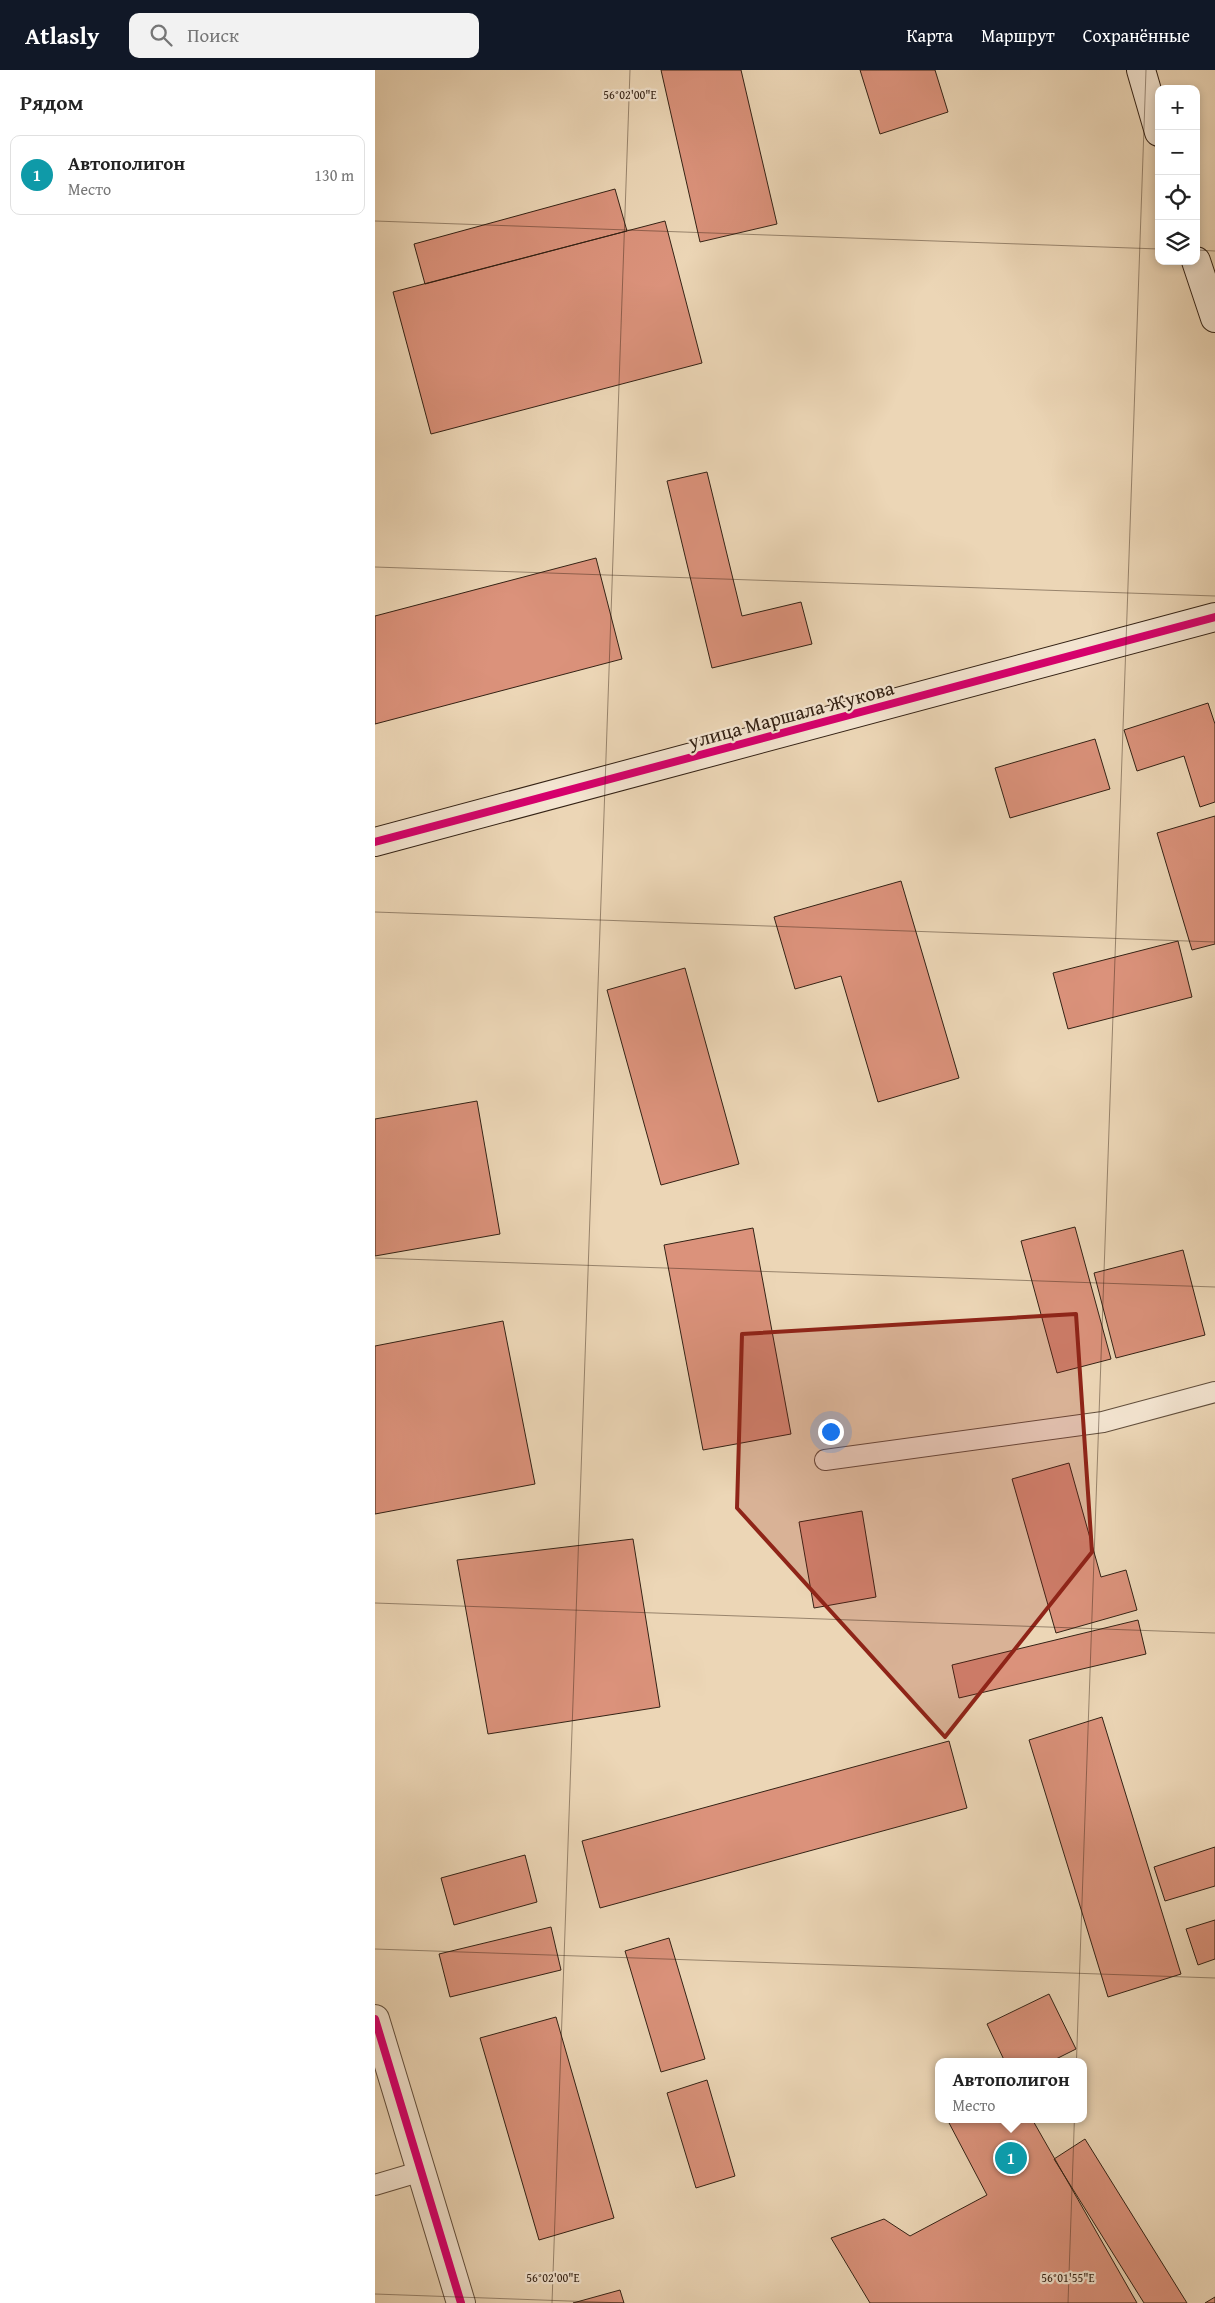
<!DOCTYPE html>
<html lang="ru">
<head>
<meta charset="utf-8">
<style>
	body { margin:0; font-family:"Gentium Book Plus",serif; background:#f2f2f2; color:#222 }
	.controls { position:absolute; right:15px; top:15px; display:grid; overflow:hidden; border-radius:10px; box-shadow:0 2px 8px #0003 }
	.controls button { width:45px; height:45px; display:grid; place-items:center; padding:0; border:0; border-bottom:1px solid #e0e0e0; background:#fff; color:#222; font:25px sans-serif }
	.you { position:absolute; left:455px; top:1361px; width:18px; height:18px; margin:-12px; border:4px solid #fff; border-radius:50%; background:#1a73e8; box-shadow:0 0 0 8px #1a73e833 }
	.badge { display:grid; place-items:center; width:32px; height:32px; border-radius:50%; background:#111827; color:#fff; font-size:16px; font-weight:700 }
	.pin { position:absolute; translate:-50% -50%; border:2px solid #fff; box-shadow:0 1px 5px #0006 }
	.popup { position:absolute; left:560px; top:1988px; width:152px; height:65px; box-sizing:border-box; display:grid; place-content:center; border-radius:10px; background:#fff; filter:drop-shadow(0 1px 4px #0005); font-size:16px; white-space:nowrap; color:#767676 }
	.popup b { font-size:19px; color:#222 }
	.popup::after { content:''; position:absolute; left:50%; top:100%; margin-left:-10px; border:10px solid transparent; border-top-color:#fff }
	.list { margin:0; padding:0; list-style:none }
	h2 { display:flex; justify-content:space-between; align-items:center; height:65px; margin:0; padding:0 20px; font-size:21px }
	h2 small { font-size:16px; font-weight:400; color:#767676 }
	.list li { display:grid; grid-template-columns:32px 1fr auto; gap:15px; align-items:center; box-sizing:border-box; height:80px; margin:0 10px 10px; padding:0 10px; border:1px solid #e0e0e0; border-radius:10px }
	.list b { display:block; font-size:19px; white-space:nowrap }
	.list p { margin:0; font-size:16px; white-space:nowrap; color:#767676 }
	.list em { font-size:16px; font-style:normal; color:#767676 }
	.icon { flex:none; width:28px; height:28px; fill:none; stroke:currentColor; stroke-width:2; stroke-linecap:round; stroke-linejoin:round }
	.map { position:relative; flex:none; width:840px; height:2233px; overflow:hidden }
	header { display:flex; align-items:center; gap:30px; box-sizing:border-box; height:70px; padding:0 25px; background:#111827; color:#fff }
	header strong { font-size:24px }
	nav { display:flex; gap:28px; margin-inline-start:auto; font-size:18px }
	.search { width:350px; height:45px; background:#f2f2f2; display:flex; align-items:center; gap:12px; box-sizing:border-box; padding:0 18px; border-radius:10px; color:#767676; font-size:19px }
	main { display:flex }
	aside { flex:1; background:#fff }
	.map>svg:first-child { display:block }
	.building { fill:#db927b; stroke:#342215 }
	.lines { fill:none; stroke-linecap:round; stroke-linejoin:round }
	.lane-casing { stroke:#624f3d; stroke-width:22 }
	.street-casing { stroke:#624f3d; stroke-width:30 }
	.secondary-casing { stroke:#342215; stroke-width:30 }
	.lane { stroke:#f3e4d0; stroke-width:20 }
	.street { stroke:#f3e4d0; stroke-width:28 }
	.secondary { stroke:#f3e4d0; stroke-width:28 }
	.cycleway-casing { stroke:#f3e4d0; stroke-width:11 }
	.cycleway { stroke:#d6006c; stroke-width:8 }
	.marked { fill:#8f2418; fill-opacity:0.2; stroke:#8f2418; stroke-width:4; stroke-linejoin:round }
	.ticks { fill:none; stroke:#342215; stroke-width:1; stroke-opacity:0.45 }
	.labels { text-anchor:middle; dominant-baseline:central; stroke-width:4.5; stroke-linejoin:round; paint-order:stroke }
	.street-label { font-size:20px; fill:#342215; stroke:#f3e4d0 }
	.ticks-label { font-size:12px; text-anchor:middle; fill:#342215; stroke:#f3e4d0; stroke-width:4.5; stroke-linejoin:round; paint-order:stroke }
</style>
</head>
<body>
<header>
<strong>Atlasly</strong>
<div class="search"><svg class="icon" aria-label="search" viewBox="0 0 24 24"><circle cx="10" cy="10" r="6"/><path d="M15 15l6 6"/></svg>Поиск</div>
<nav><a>Карта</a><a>Маршрут</a><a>Сохранённые</a></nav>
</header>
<main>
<aside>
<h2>Рядом<small></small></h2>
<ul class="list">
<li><span class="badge" style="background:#0f9aa8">1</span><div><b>Автополигон</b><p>Место</p></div><em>130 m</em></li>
</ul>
</aside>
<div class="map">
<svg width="840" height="2233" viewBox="0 0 840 2233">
	<rect width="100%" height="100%" fill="#ecd6b6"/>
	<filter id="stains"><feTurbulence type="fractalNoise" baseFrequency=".004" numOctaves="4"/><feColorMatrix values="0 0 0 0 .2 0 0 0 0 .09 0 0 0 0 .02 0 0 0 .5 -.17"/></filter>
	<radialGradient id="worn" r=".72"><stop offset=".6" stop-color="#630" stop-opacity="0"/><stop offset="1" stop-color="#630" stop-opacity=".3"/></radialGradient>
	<!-- building -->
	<path class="building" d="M286 0H366L402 154 325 172Z
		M485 0H560L573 42 505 64Z
		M240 119 252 161 50 214 39 174Z
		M290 151 327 293 56 364 18 222Z
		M332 402 367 546 426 532 437 574 337 598 292 411Z
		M221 488 247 589 0 654V546Z
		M833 633 840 654V732L825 737 809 686 762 701 749 660Z
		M720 669 735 719 635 748 620 698Z
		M840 746V874L817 880 782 763Z
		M526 811 584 1008 503 1032 466 906 420 919 399 847Z
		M803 871 817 927 693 959 678 903Z
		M310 898 364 1094 286 1115 232 920Z
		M102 1031 125 1164 0 1186V1049Z
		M700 1157 736 1289 682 1303 646 1171Z
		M378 1158 416 1364 328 1380 289 1175Z
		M808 1180 830 1265 741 1288 719 1203Z
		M128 1251 160 1414 0 1444V1276Z
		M694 1393 726 1507 751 1500 762 1540 681 1563 637 1409Z
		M487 1441 501 1527 439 1538 424 1452Z
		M258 1469 285 1637 113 1664 82 1490Z
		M763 1550 771 1584 584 1628 577 1595Z
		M727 1647 806 1904 733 1927 654 1670Z
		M574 1671 592 1738 225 1838 207 1771Z
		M840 1777V1816L790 1831 779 1797Z
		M150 1785 162 1832 79 1855 66 1808Z
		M840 1850V1889L823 1895 811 1859Z
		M176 1857 186 1900 75 1927 64 1884Z
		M294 1868 330 1989 286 2002 250 1881Z
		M674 1924 701 1979 675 1992H630L612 1954Z
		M181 1947 239 2148 164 2170 105 1968Z
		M332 2010 360 2106 321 2118 292 2023Z
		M577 2049H657L762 2233H495L456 2168 509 2149 535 2166 612 2125 573 2051Z
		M710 2069 812 2233H769L679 2089Z
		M245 2220 249 2233H198Z
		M840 2227V2233H830Z"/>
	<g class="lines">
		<!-- lane casing -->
		<g class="lane-casing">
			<path id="lane" d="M450 1390 728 1352 840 1322
				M0 2115 47 2101"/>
		</g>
		<!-- street casing -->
		<g class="street-casing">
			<path id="street" d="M0 1949 86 2233"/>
		</g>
		<!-- secondary casing -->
		<g class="secondary-casing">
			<path id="secondary" d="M766 0 784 62
				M821 191 840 248
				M0 772 840 547"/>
		</g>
		<!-- lane -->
		<use href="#lane" class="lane"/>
		<!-- street -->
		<use href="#street" class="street"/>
		<!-- secondary -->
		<use href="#secondary" class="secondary"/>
		<!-- cycleway casing -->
		<g class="cycleway-casing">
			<path id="cycleway" d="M0 772 840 547
				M0 1949 86 2233"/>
		</g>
		<!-- cycleway -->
		<use href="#cycleway" class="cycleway"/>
	</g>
	<!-- marked area -->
	<path class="marked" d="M701 1244 717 1482 570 1667 362 1438 367 1264Z"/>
	<!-- ticks -->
	<path class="ticks" d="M0 151 784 179M821 180 840 181M0 497 840 526M0 842 840 872M0 1188 840 1217M0 1533 840 1563M0 1879 840 1908M0 2224 249 2233M177 2233 255 0M693 2233 771 0"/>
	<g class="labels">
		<!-- street labels -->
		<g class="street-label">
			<text transform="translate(416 644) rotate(-15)">улица Маршала Жукова</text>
		</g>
	</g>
	<g class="ticks-label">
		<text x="255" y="29">56°02'00"E</text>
		<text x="178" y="2212">56°02'00"E</text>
		<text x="693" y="2212">56°01'55"E</text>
	</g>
	<rect width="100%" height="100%" filter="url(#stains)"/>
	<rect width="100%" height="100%" fill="url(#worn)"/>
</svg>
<div class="controls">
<button>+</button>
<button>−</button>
<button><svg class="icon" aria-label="locate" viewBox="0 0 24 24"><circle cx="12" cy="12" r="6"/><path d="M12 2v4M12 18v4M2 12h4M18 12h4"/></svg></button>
<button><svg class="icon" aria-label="layers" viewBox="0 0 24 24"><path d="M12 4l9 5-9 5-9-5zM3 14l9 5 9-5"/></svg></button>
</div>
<div class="you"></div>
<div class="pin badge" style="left:636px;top:2088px;background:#0f9aa8">1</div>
<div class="popup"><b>Автополигон</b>Место</div>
</div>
</main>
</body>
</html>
